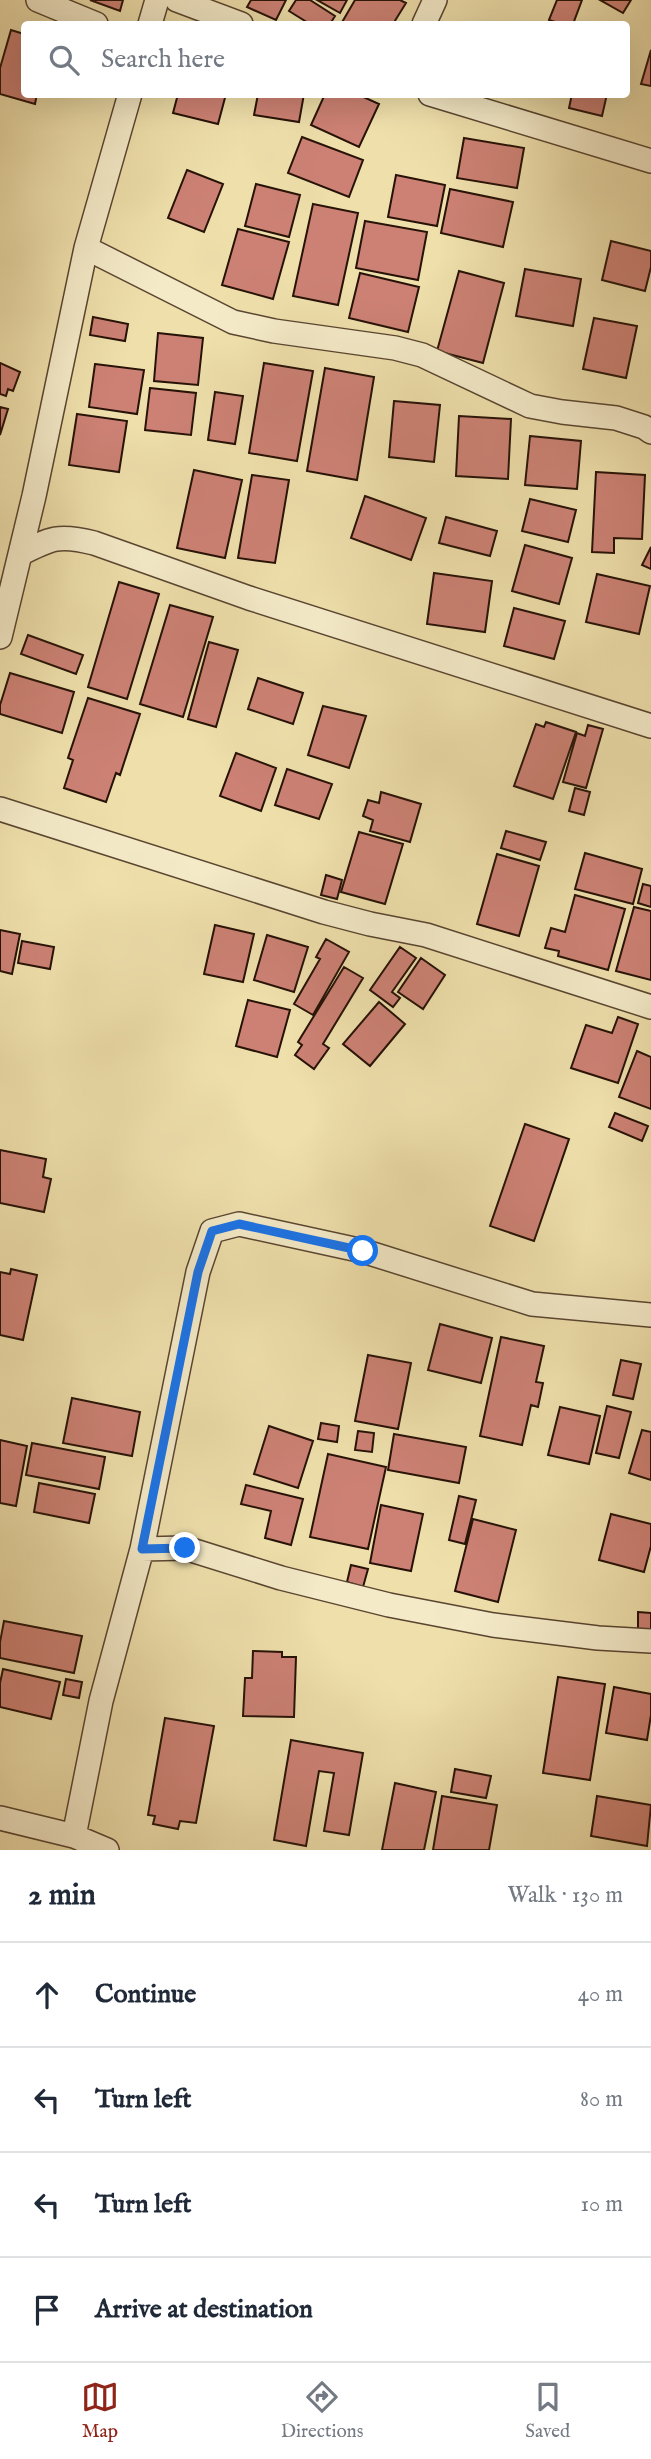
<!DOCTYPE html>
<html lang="en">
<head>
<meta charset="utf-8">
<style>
	body { margin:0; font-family:"IM FELL English",serif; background:#f2f2f3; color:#1f2937 }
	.stop { position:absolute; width:21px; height:21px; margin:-16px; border:5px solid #1a73e8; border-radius:50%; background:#fff }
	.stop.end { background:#1a73e8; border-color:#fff; box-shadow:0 2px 7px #0008 }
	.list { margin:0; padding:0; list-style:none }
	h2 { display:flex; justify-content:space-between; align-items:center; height:91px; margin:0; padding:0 28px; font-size:30px }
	h2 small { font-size:23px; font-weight:400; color:#747a83 }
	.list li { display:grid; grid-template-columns:46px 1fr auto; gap:21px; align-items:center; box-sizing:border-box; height:105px; padding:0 28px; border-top:2px solid #e0e1e3 }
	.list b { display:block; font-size:26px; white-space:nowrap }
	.list em { font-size:23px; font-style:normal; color:#747a83 }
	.icon { flex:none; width:38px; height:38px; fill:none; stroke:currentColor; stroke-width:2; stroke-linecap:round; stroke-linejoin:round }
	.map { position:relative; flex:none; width:651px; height:1850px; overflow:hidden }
	.search { position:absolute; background:#fff; box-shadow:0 7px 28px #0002; left:21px; right:21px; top:21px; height:77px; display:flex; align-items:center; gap:18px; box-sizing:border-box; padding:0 24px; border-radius:7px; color:#747a83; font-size:26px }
	.sheet { height:511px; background:#fff }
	nav { display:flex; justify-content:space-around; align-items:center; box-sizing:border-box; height:98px; border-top:2px solid #e0e1e3; background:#fff; font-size:19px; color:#747a83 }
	nav a { display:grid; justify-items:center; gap:4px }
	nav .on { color:#8f2418 }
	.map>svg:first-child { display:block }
	.building { fill:#cc8174; stroke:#271207; stroke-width:2 }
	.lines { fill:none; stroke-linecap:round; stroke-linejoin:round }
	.street-casing { stroke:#594530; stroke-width:26 }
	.street { stroke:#f4eac8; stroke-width:23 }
	.route { stroke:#1a73e8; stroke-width:9 }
</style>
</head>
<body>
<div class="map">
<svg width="651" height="1850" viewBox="0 0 651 1850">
	<rect width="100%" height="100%" fill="#eedfab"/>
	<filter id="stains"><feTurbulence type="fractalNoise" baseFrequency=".00286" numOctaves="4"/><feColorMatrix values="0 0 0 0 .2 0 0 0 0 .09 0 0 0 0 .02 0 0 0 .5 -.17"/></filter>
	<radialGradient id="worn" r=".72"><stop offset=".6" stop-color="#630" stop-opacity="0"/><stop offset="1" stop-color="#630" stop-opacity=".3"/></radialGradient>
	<!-- building -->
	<path class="building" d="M90 0H123L120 11Z
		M251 0H286L276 20 247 7Z
		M296 0H310L335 16 330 24H310L289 11Z
		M317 0H347L340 13Z
		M355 0H400L406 3 393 24H341Z
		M557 0H582L573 24H561L549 20Z
		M600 0H631L623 13Z
		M11 30 24 34V94H37L35 104 0 94V68Z
		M651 50V86L641 84Z
		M178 94H226L218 124 173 113Z
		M258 94H304L299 122 254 115Z
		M325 94H357L379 104 359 147 311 125Z
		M572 94H607L602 116 569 108Z
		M302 137 363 160 349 197 288 173Z
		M464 138 524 148 517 188 457 178Z
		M187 170 223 184 204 232 168 218Z
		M396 175 445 185 437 226 388 217Z
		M256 184 300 195 289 237 245 226Z
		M450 189 513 202 503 247 441 233Z
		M313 204 358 213 338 305 293 296Z
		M365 221 427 232 418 280 356 268Z
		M238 229 289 242 273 299 222 285Z
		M611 241 651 251V267L645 291 602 280Z
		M525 269 581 279 573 326 516 316Z
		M459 271 504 283 483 363 437 351Z
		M360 273 419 287 408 332 349 318Z
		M93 317 128 324 125 341 90 335Z
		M594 318 637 326 626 378 583 369Z
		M158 333 203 338 198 385 154 381Z
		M0 363 20 372 13 391 8 389 6 396 0 394Z
		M264 363 313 371 297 461 249 453Z
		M95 364 144 370 137 414 89 407Z
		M325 368 374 377 357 480 307 471Z
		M150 388 196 393 191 435 145 430Z
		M215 392 243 396 235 444 208 440Z
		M394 401 440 405 434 462 389 457Z
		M0 407 8 409 0 435Z
		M77 414 127 421 119 472 69 465Z
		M459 416 511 419 508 479 456 476Z
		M530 436 581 441 577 489 525 485Z
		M194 470 242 480 225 558 177 548Z
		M596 472 645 475 642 539 614 538V553L592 552Z
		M252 475 289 480 275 563 238 558Z
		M365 496 426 518 411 560 351 538Z
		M530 499 576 510 568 542 522 531Z
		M446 517 497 531 490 556 439 543Z
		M525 545 572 558 559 604 512 591Z
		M651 547V569L642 565Z
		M434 573 492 581 485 632 427 624Z
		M597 574 650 586 639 634 586 622Z
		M119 582 159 594 127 699 88 687Z
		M170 605 213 617 183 717 140 704Z
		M514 608 565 621 554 659 504 646Z
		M28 635 83 655 76 674 21 654Z
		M209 642 238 650 216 727 188 719Z
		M10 673 74 692 62 733 0 714V705Z
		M258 678 303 693 293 724 248 709Z
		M88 698 140 714 120 775 116 773 106 802 64 788 73 760 68 758Z
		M323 706 366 716 349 768 308 755Z
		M546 722 576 732 553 799 514 786 536 724 544 727Z
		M588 725 603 729 586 788 563 782 577 733 585 736Z
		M236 753 276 768 261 811 220 796Z
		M287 769 332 784 319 819 275 805Z
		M575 788 590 792 584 815 569 811Z
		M381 792 421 804 410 842 370 831 373 820 363 816 368 800 379 803Z
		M506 831 546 842 540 860 501 848Z
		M359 832 403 844 385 904 341 892Z
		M585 853 642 869 633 904 575 889Z
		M497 854 539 866 519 936 477 924Z
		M326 875 342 880 337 899 321 895Z
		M643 884 651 886V907L638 903Z
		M575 895 625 909 608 970 558 956 559 951 545 948 551 928 565 932Z
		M634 907 651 911V980L616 971Z
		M215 925 254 934 243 982 204 974Z
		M0 930 20 934 12 974 0 971Z
		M267 935 308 947 294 992 254 980Z
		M326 939 349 952 313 1015 294 1004 320 959 316 957Z
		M22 941 54 947 50 969 18 963Z
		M400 947 416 958 392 992 400 998 393 1007 370 990Z
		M421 958 445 975 423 1009 398 992Z
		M344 967 363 978 323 1044 329 1048 314 1069 295 1055 302 1045 298 1042Z
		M248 1000 290 1010 277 1057 236 1046Z
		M379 1002 405 1024 370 1066 343 1044Z
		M618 1017 638 1024 618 1083 571 1068 586 1025 612 1033Z
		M637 1051 651 1057V1109L619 1097Z
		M615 1113 648 1126 642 1141 609 1127Z
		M525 1124 569 1139 534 1241 490 1226Z
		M0 1150 46 1159 43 1177 51 1179 44 1212 0 1203Z
		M11 1269 37 1275 23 1340 0 1335V1272L10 1274Z
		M440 1324 492 1338 481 1383 428 1370Z
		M501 1337 544 1346 536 1382 543 1383 538 1407 531 1405 522 1445 480 1436Z
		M368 1355 411 1363 398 1429 355 1421Z
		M621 1360 641 1364 633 1399 613 1395Z
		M72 1398 140 1412 132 1456 63 1443Z
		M607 1406 631 1412 619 1458 596 1453Z
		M560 1407 600 1416 589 1464 548 1455Z
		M321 1423 339 1426 337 1442 318 1439Z
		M269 1426 313 1441 298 1488 254 1474Z
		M642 1430 651 1432V1480L629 1473Z
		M358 1431 374 1433 372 1452 355 1450Z
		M394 1434 466 1447 459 1483 388 1470Z
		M0 1440 27 1446 16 1506 0 1503Z
		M32 1443 105 1457 99 1489 26 1475Z
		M328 1454 386 1467 368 1549 310 1537Z
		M39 1483 95 1494 89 1523 34 1512Z
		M246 1485 303 1499 291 1545 265 1538 271 1511 241 1504Z
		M459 1496 476 1500 465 1544 449 1540Z
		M381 1505 423 1514 411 1571 370 1563Z
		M611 1514 651 1524V1546L644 1572 599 1560Z
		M473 1519 516 1530 498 1602 455 1591Z
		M351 1565 368 1569 363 1587 347 1582Z
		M638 1612 651 1613V1632L638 1631Z
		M4 1621 82 1636 74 1673 0 1658V1642Z
		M253 1651 282 1652V1657H296L294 1717 243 1716 245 1678H252Z
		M3 1669 60 1682 51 1719 0 1707V1683Z
		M558 1677 605 1684 590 1780 543 1773Z
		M66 1679 82 1682 79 1698 63 1695Z
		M614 1687 651 1694V1715L647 1740 606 1733Z
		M165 1718 214 1726 196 1823 180 1821 178 1829 153 1824 155 1816 148 1815Z
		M291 1740 363 1753 349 1835 324 1831 334 1773 319 1771 306 1846 274 1840Z
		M455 1769 491 1776 486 1798 451 1792Z
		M395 1783 436 1792 424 1850H382Z
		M442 1796 497 1805 489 1850H433Z
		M597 1796 651 1805 647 1846 591 1836Z"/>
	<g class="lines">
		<!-- street casing -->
		<g class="street-casing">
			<path id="street" d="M38 0 96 24
				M177 0 241 24
				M150 24 157 0
				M424 24 435 0
				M430 94 651 161
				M86 248 233 322 274 331 395 348 422 355 530 406 562 412 616 418 644 427 651 432
				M20 554C51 538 59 534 94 543L249 598 651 726
				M0 637 34 496 86 248 130 94
				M0 809 324 912 370 924 426 935 651 1007
				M142 1549 185 1548 281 1578 389 1605 493 1625 598 1638 651 1641
				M0 1818 74 1836 107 1850
				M74 1836 101 1701 142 1549 198 1272 212 1231 239 1224 363 1251 532 1304 651 1315"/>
		</g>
		<!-- street -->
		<use href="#street" class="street"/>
	</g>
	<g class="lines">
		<!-- route -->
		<path class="route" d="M185 1548 142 1549 198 1272 212 1231 239 1224 363 1251"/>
	</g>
	<rect width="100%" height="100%" filter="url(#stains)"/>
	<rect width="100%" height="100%" fill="url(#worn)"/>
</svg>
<div class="stop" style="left:363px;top:1251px"></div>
<div class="stop end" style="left:185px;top:1548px"></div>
<div class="search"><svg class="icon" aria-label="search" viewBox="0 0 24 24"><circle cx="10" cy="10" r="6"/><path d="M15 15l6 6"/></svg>Search here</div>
</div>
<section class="sheet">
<h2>2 min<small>Walk · 130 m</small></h2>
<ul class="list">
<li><svg class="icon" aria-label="ahead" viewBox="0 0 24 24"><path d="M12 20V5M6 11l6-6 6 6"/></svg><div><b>Continue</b></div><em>40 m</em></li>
<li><svg class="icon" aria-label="left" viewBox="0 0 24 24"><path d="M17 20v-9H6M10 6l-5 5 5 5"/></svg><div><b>Turn left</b></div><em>80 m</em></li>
<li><svg class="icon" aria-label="left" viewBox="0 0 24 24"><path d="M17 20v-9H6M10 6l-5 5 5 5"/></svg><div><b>Turn left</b></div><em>10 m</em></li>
<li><svg class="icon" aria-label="arrive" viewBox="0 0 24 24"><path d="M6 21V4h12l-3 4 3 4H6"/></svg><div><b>Arrive at destination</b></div></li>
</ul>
</section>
<nav>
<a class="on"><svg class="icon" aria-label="map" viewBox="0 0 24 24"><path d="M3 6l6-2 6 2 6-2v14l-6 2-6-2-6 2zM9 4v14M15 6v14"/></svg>Map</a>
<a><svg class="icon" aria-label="directions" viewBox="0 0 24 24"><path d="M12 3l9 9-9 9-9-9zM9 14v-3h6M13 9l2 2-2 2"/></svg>Directions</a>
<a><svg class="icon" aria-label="saved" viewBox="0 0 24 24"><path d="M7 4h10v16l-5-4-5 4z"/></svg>Saved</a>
</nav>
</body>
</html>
